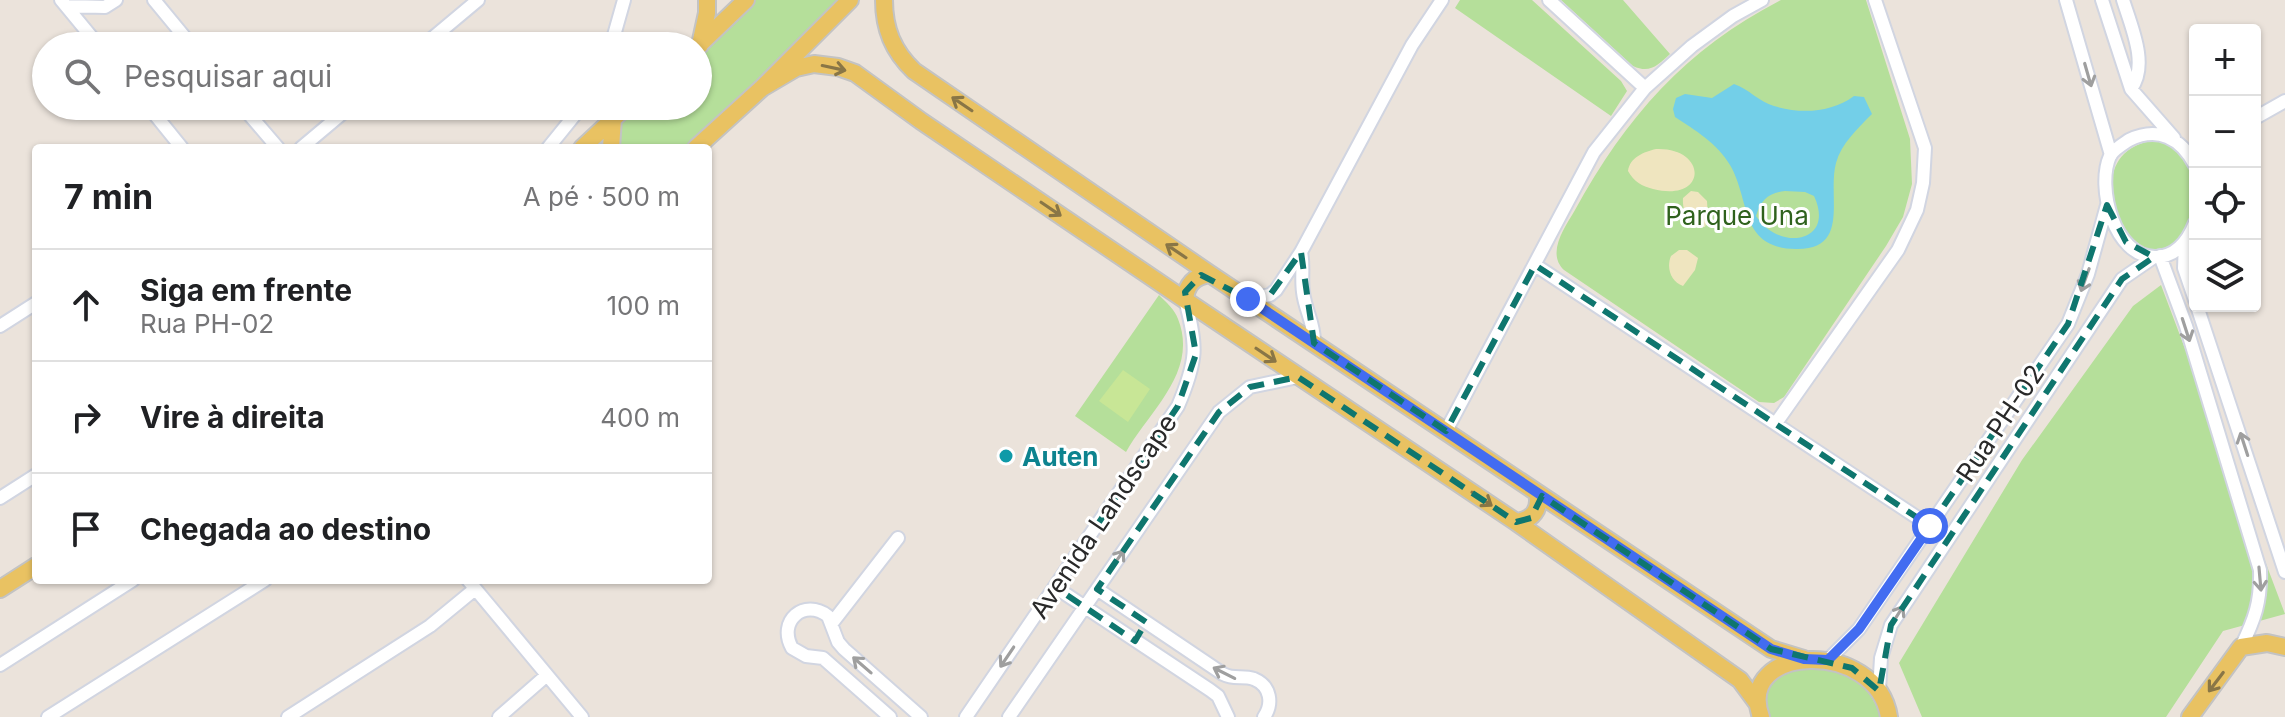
<!DOCTYPE html>
<html lang="pt">
<head>
<meta charset="utf-8">
<style>
	body { margin:0; font-family:Inter,sans-serif; background:#f2f2f2; color:#202124 }
	.controls { position:absolute; right:24px; top:24px; display:grid; overflow:hidden; border-radius:8px; box-shadow:0 2px 6px #0004 }
	.controls button { width:72px; height:72px; display:grid; place-items:center; padding:0; border:0; border-bottom:2px solid #e0e0e0; background:#fff; color:#202124; font:40px sans-serif }
	.stop { position:absolute; width:24px; height:24px; margin:-18px; border:6px solid #426cf1; border-radius:50%; background:#fff }
	.stop.end { background:#426cf1; border-color:#fff; box-shadow:0 2px 8px #0008 }
	.list { margin:0; padding:0; list-style:none }
	h2 { display:flex; justify-content:space-between; align-items:center; height:104px; margin:0; padding:0 32px; font-size:34px }
	h2 small { font-size:26px; font-weight:400; color:#757577 }
	.list li { display:grid; grid-template-columns:52px 1fr auto; gap:24px; align-items:center; box-sizing:border-box; height:112px; padding:0 32px; border-top:2px solid #e0e0e0 }
	.list b { display:block; font-size:30px; white-space:nowrap }
	.list p { margin:0; font-size:26px; white-space:nowrap; color:#757577 }
	.list em { font-size:26px; font-style:normal; color:#757577 }
	.icon { flex:none; width:44px; height:44px; fill:none; stroke:currentColor; stroke-width:2; stroke-linecap:round; stroke-linejoin:round }
	.map { position:relative; flex:none; width:2285px; height:717px; overflow:hidden }
	.search { position:absolute; background:#fff; box-shadow:0 2px 6px #0004; left:32px; top:32px; width:680px; height:88px; display:flex; align-items:center; gap:20px; box-sizing:border-box; padding:0 28px; border-radius:44px; color:#757577; font-size:30px }
	.panel { position:absolute; background:#fff; box-shadow:0 2px 6px #0004; left:32px; top:144px; width:680px; height:440px; border-radius:8px }
	.map>svg:first-child { display:block }
	.green { fill:#b5df9a }
	.sand { fill:#efe5bf }
	.pitch { fill:#c8e696 }
	.water { fill:#73cfe8; fill-rule:evenodd }
	.lines { fill:none; stroke-linecap:round; stroke-linejoin:round }
	.minor-casing { stroke:#d1d5e1; stroke-width:16 }
	.major-casing { stroke:#c3c3c3; stroke-width:20 }
	.minor { stroke:#fff; stroke-width:12 }
	.major { stroke:#e9c262; stroke-width:16 }
	.oneway { stroke:#897646 }
	.oneway2 { stroke:#9f9f9f }
	.route { stroke:#426cf1; stroke-width:10 }
	.marked { fill:none; stroke:#0f766e; stroke-width:6; stroke-dasharray:16 10; stroke-linejoin:round }
	.culture-dot { fill:#0f9aa8; stroke:#fff; stroke-width:3 }
	.labels { text-anchor:middle; dominant-baseline:central; stroke-width:6; stroke-linejoin:round; paint-order:stroke }
	.park-label { font-size:26px; fill:#2f621d; stroke:#fff }
	.street-label { font-size:26px; fill:#292929; stroke:#fff }
	.culture-label { font-size:26px; font-weight:bold; fill:#0d838f; stroke:#fff; text-anchor:start }
</style>
</head>
<body>
<div class="map">
<svg width="2285" height="717" viewBox="0 0 2285 717">
	<rect width="100%" height="100%" fill="#ebe3db"/>
	<!-- green -->
	<path class="green" d="M746 0H850L696 148H582L627 106H698V46Z
		M1460 0H1532L1621 81 1627 91 1611 116 1455 8Z
		M1561 0H1623L1670 54C1658 65 1650 74 1633 66Z
		M1781 0H1866L1910 139 1912 184 1903 217 1886 246 1784 397 1774 403 1759 402 1564 270C1546 253 1565 227 1575 210 1626 117 1686 49 1781 0Z
		M2156 140C2187 149 2202 183 2191 214 2153 323 2055 153 2156 140Z
		M2161 285 2285 614 2223 631 2166 717H1922L1899 663 2022 460 2133 306Z
		M1159 295C1166 302 1175 310 1178 319 1199 372 1149 411 1126 452L1075 416Z
		M1805 667C1845 668 1867 679 1881 717H1770C1753 687 1781 674 1805 667Z"/>
	<!-- sand -->
	<path class="sand" d="M1656 149C1708 147 1708 203 1653 189 1642 186 1634 182 1628 171 1630 157 1644 152 1656 149Z
		M1691 191 1698 192 1707 201 1708 218 1705 227C1689 225 1682 213 1683 198Z
		M1679 250H1687L1698 258 1695 270 1683 286C1671 282 1666 268 1671 256Z"/>
	<!-- pitch -->
	<path class="pitch" d="M1123 370 1150 389 1128 422 1099 401Z"/>
	<!-- water -->
	<path class="water" d="M1734 84C1749 89 1759 102 1774 106 1800 114 1831 113 1854 96L1864 97 1872 114C1858 128 1841 144 1836 163 1827 196 1851 250 1796 249 1739 248 1751 201 1730 165 1718 144 1695 130 1675 117L1673 109 1676 98 1685 94 1712 98ZM1785 191 1805 192 1814 196C1836 243 1779 252 1756 216 1761 200 1768 193 1785 191Z"/>
	<g class="lines">
		<!-- minor casing -->
		<g class="minor-casing">
			<path id="minor" d="M61 0 99 46
				M154 0 192 46
				M1549 0 1645 88
				M2066 0 2111 155
				M2102 0 2131 89 2174 138
				M2123 0C2131 26 2149 65 2131 89
				M66 6 105 7 116 0
				M423 46 478 0
				M611 46 624 0
				M148 106 182 148
				M242 106 278 148
				M2255 118 2285 101
				M301 148 351 106
				M548 148 582 106
				M2195 165C2181 138 2158 126 2129 140 2123 144 2113 150 2110 156 2096 187 2114 257 2155 257 2176 257 2188 241 2195 223
				M2185 243 2184 268 2195 300
				M1301 252C1304 265 1301 278 1303 292 1305 310 1315 325 1314 343
				M2160 256 2186 326 2260 570C2261 601 2255 619 2241 647
				M1535 265 1930 526
				M1248 299 1270 295 1276 290 1301 252 1412 45 1442 0
				M2197 306 2285 572
				M0 326 36 303
				M1776 423 1898 250 1917 210 1923 183 1925 148 1875 0
				M1446 431 1594 152 1645 88 1692 46 1733 16 1762 0
				M0 498 36 475
				M468 580 582 717
				M1055 587 1210 690 1218 696 1228 717
				M1097 589 1223 674C1234 680 1243 675 1254 679 1271 686 1273 704 1264 717
				M832 623 898 538
				M1828 660 1859 629 2068 324 2088 274 2107 205
				M0 665 133 580
				M1879 691 1881 658 1891 625 2122 279 2154 257
				M48 717 265 580
				M288 717 430 626 475 589
				M499 717 547 675
				M890 717 823 658 806 656 792 648C777 621 804 598 828 616L838 642 844 649 921 717
				M966 717 1178 406C1197 361 1198 347 1185 300
				M1009 717 1219 412 1250 387 1298 377"/>
		</g>
		<!-- major casing -->
		<g class="major-casing">
			<path id="major" d="M884 0C884 29 893 51 914 71L1210 274 1771 649 1804 659
				M700 45 707 13V0
				M698 46 746 0
				M762 88 796 68 814 64 838 67 855 73 921 121 1185 300 1516 522 1740 680 1757 703
				M582 148 627 106
				M611 148 613 118
				M696 148 762 88 850 0
				M1185 300C1186 285 1194 276 1210 274
				M1516 522C1533 520 1541 509 1537 493
				M0 589 36 566
				M1761 717C1734 644 1877 638 1889 717
				M2190 717 2241 647 2267 643 2285 647"/>
		</g>
		<!-- minor -->
		<use href="#minor" class="minor"/>
		<!-- major -->
		<use href="#major" class="major"/>
	</g>
	<!-- one-way arrows -->
	<defs><path id="oneway-shaft" d="M-6 0H5M1.5-3L5.5 0L1.5 3" fill="none" stroke-width="1.6" stroke-linecap="round" stroke-linejoin="round" transform="scale(2)"/></defs>
	<g class="oneway">
		<use href="#oneway-shaft" transform="translate(834 68) rotate(12)"/>
		<use href="#oneway-shaft" transform="translate(962 104) rotate(-146)"/>
		<use href="#oneway-shaft" transform="translate(1051 209) rotate(34)"/>
		<use href="#oneway-shaft" transform="translate(1176 251) rotate(-146)"/>
		<use href="#oneway-shaft" transform="translate(1266 355) rotate(34)"/>
		<use href="#oneway-shaft" transform="translate(1482 499) rotate(34)"/>
		<use href="#oneway-shaft" transform="translate(2216 682) rotate(127)"/>
	</g>
	<g class="oneway2">
		<use href="#oneway-shaft" transform="translate(2088 75) rotate(74)"/>
		<use href="#oneway-shaft" transform="translate(2085 280) rotate(110)"/>
		<use href="#oneway-shaft" transform="translate(2186 330) rotate(72)"/>
		<use href="#oneway-shaft" transform="translate(2244 444) rotate(-108)"/>
		<use href="#oneway-shaft" transform="translate(1117 560) rotate(-55)"/>
		<use href="#oneway-shaft" transform="translate(2260 579) rotate(85)"/>
		<use href="#oneway-shaft" transform="translate(1897 616) rotate(-58)"/>
		<use href="#oneway-shaft" transform="translate(1007 657) rotate(124)"/>
		<use href="#oneway-shaft" transform="translate(862 665) rotate(-139)"/>
		<use href="#oneway-shaft" transform="translate(1224 673) rotate(-153)"/>
	</g>
	<g class="lines">
		<!-- route -->
		<path class="route" d="M1248 299 1771 649 1804 659 1828 660 1859 629 1930 526"/>
	</g>
	<!-- marked area -->
	<path class="marked" d="M2107 205 2126 242 2154 257 2122 279 1891 625 1879 691 1852 668 1771 649 1542 496 1531 518 1516 522 1298 377 1250 387 1219 412 1097 589 1146 622 1135 641 1055 587 1178 406 1196 354 1185 292 1201 275 1248 299 1270 295 1301 252 1314 343 1446 431 1535 265 1930 526 2068 324Z"/>
	<!-- markers -->
	<circle class="culture-dot" cx="1006" cy="456" r="8"/>
	<g class="labels">
		<!-- park labels -->
		<g class="park-label">
			<text x="1737" y="215">Parque Una</text>
		</g>
		<!-- street labels -->
		<g class="street-label">
			<text transform="translate(2000 423) rotate(-56)">Rua PH-02</text>
			<text transform="translate(1103 516) rotate(-56)">Avenida Landscape</text>
		</g>
		<!-- culture labels -->
		<g class="culture-label">
			<text x="1022" y="456">Auten</text>
		</g>
	</g>
</svg>
<div class="controls">
<button>+</button>
<button>−</button>
<button><svg class="icon" aria-label="locate" viewBox="0 0 24 24"><circle cx="12" cy="12" r="6"/><path d="M12 2v4M12 18v4M2 12h4M18 12h4"/></svg></button>
<button><svg class="icon" aria-label="layers" viewBox="0 0 24 24"><path d="M12 4l9 5-9 5-9-5zM3 14l9 5 9-5"/></svg></button>
</div>
<div class="stop" style="left:1930px;top:526px"></div>
<div class="stop end" style="left:1248px;top:299px"></div>
<div class="search"><svg class="icon" aria-label="search" viewBox="0 0 24 24"><circle cx="10" cy="10" r="6"/><path d="M15 15l6 6"/></svg>Pesquisar aqui</div>
<section class="panel">
<h2>7 min<small>A pé · 500 m</small></h2>
<ul class="list">
<li><svg class="icon" aria-label="ahead" viewBox="0 0 24 24"><path d="M12 20V5M6 11l6-6 6 6"/></svg><div><b>Siga em frente</b><p>Rua PH-02</p></div><em>100 m</em></li>
<li><svg class="icon" aria-label="right" viewBox="0 0 24 24"><path d="M7 20v-9h11M14 6l5 5-5 5"/></svg><div><b>Vire à direita</b></div><em>400 m</em></li>
<li><svg class="icon" aria-label="arrive" viewBox="0 0 24 24"><path d="M6 21V4h12l-3 4 3 4H6"/></svg><div><b>Chegada ao destino</b></div></li>
</ul>
</section>
</div>
</body>
</html>
